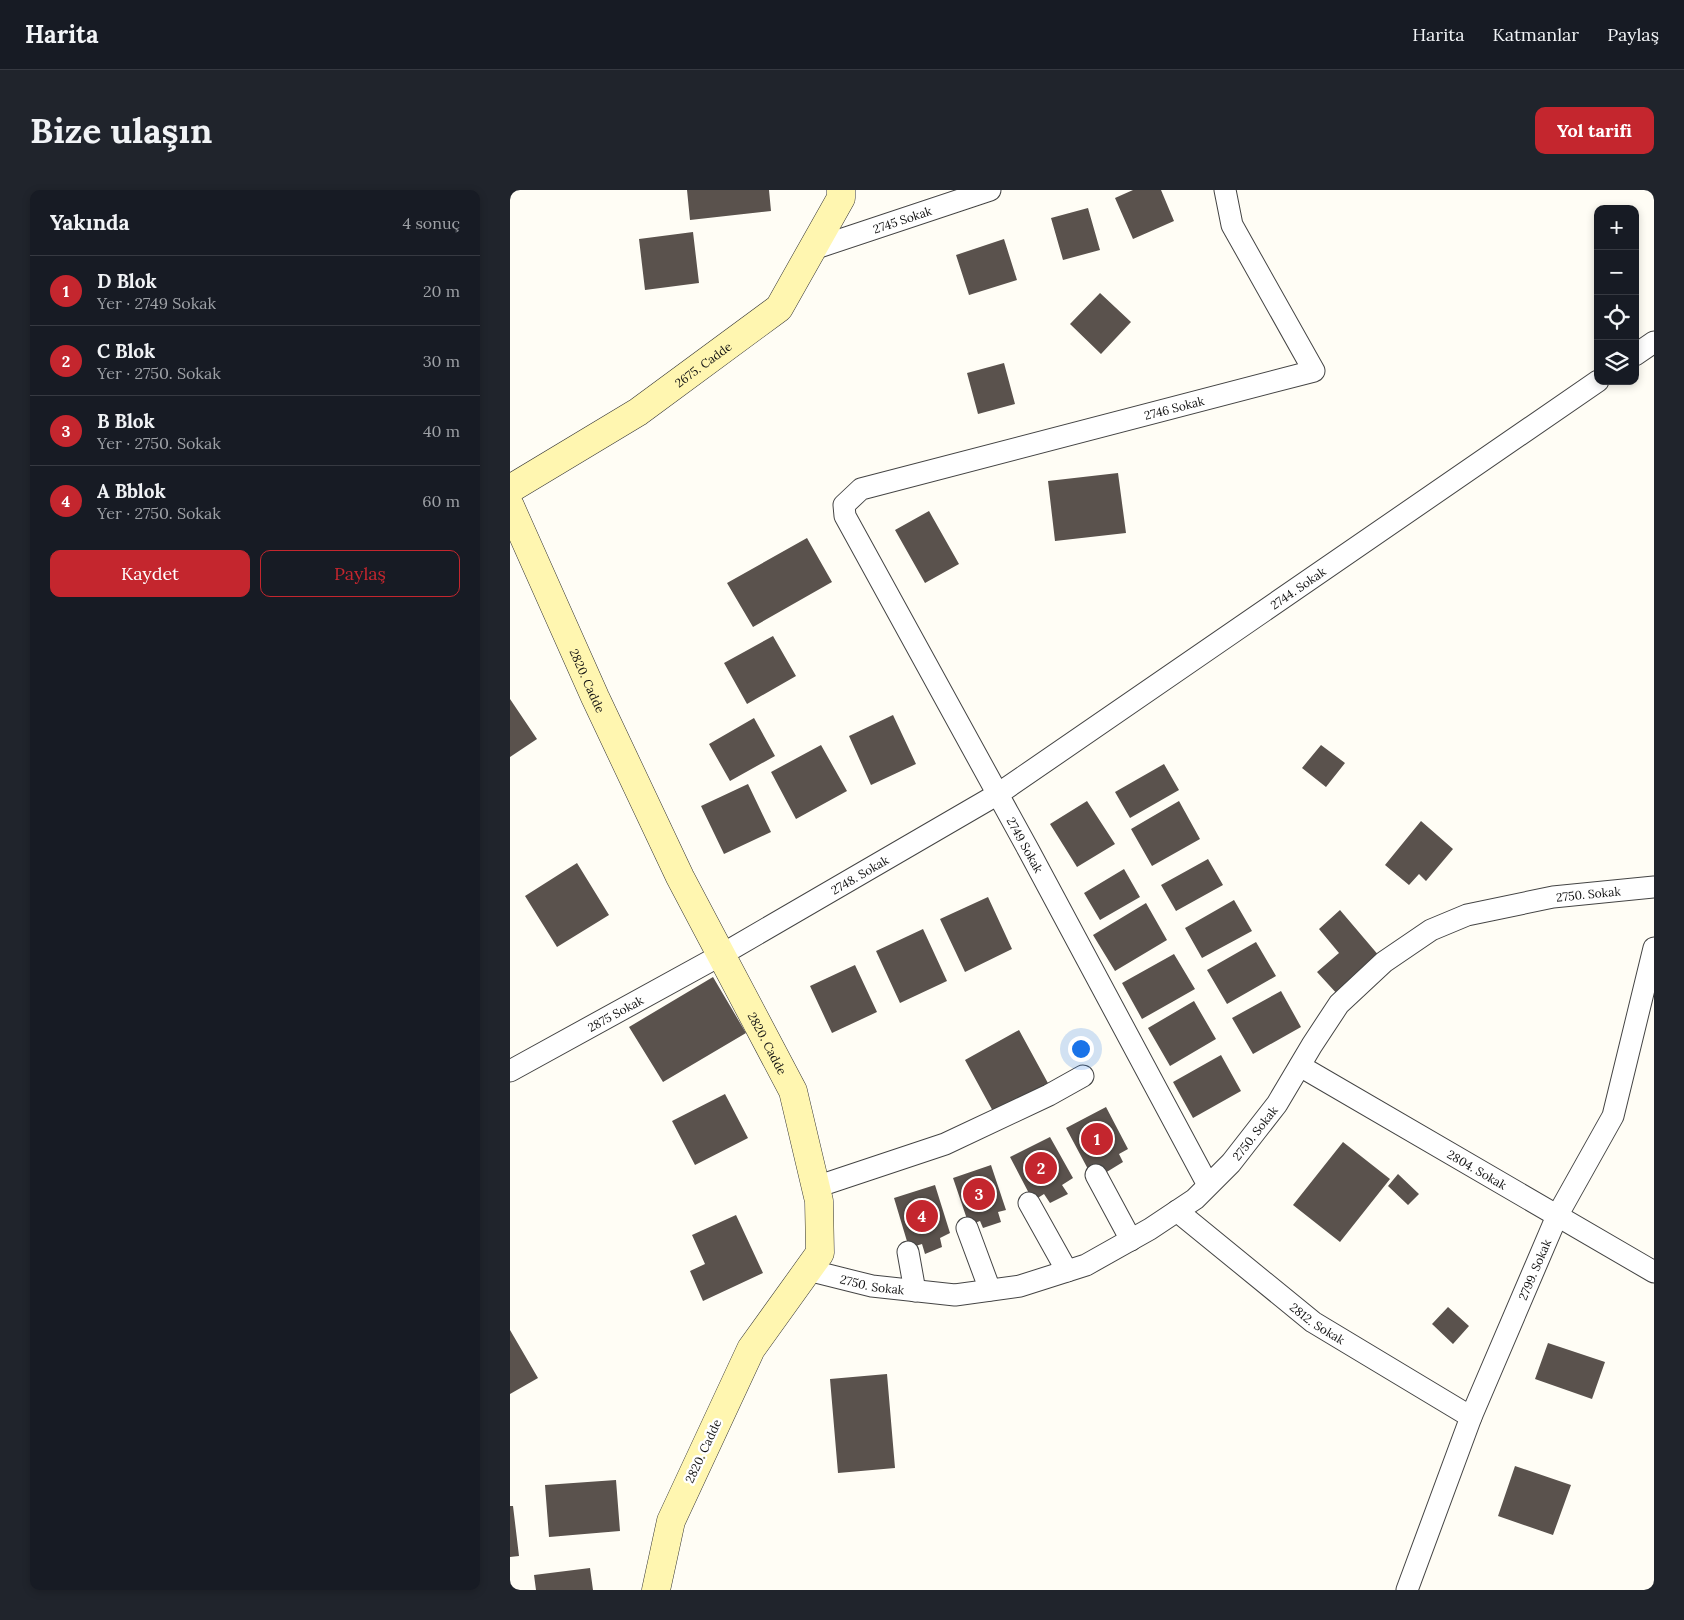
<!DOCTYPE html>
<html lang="tr">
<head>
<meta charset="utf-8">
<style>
	body { margin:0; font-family:Lora,serif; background:#20242c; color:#f1f3f6 }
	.controls { position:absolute; right:15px; top:15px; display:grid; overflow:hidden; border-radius:10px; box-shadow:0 2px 8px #0003 }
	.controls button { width:45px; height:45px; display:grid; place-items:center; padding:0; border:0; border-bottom:1px solid #363941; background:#171b24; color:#f1f3f6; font:25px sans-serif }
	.you { position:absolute; left:570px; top:858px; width:18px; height:18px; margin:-12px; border:4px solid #fff; border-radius:50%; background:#1a73e8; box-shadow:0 0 0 8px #1a73e833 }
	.badge { display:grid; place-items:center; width:32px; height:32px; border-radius:50%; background:#c4262e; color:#fff; font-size:16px; font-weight:700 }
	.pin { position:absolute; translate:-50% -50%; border:2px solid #fff; box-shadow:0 1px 5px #0006 }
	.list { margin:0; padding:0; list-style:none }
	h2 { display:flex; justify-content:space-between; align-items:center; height:65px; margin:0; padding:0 20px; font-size:21px }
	h2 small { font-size:16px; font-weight:400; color:#9ea1a6 }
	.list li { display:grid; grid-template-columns:32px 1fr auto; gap:15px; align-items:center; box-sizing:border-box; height:70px; padding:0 20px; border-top:1px solid #363941 }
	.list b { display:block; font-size:19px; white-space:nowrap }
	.list p { margin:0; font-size:16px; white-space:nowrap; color:#9ea1a6 }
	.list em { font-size:16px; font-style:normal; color:#9ea1a6 }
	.actions { display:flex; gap:10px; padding:15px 20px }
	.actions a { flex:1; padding:11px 0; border:1px solid #c4262e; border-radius:10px; text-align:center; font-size:18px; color:#c4262e }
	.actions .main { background:#c4262e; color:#fff }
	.icon { flex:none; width:28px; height:28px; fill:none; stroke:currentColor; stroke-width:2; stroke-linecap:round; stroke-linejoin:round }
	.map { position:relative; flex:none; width:1144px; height:1400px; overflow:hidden; border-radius:10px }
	header { display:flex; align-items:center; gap:30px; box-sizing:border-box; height:70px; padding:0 25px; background:#171b24; border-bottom:1px solid #363941 }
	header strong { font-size:24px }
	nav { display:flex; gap:28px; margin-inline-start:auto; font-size:18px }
	.intro { display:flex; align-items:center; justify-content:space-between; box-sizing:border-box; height:120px; padding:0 30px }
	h1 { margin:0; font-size:35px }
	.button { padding:12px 22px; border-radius:10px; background:#c4262e; color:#fff; font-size:18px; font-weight:700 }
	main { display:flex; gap:30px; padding:0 30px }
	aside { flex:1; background:#171b24; border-radius:10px; box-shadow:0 2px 8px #0003 }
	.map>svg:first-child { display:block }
	.building { fill:#5a524d }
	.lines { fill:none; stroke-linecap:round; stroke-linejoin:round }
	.street-casing { stroke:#444; stroke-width:23 }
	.secondary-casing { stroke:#333; stroke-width:29 }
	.street { stroke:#fff; stroke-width:21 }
	.secondary { stroke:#fff6b0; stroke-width:28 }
	.labels { text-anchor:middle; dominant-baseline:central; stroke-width:5; stroke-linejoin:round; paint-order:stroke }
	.street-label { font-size:12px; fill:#111; stroke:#fff }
</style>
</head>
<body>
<header>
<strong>Harita</strong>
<nav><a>Harita</a><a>Katmanlar</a><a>Paylaş</a></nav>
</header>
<div class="intro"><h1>Bize ulaşın</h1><a class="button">Yol tarifi</a></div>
<main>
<aside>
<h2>Yakında<small>4 sonuç</small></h2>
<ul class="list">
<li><span class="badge">1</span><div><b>D Blok</b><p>Yer · 2749 Sokak</p></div><em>20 m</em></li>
<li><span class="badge">2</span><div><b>C Blok</b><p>Yer · 2750. Sokak</p></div><em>30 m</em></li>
<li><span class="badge">3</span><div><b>B Blok</b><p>Yer · 2750. Sokak</p></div><em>40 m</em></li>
<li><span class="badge">4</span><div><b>A Bblok</b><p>Yer · 2750. Sokak</p></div><em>60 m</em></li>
</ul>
<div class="actions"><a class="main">Kaydet</a><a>Paylaş</a></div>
</aside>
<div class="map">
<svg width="1144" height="1400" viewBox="0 0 1144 1400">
	<rect width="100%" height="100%" fill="#fffdf5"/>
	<!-- building -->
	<path class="building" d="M177 0H259L261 21 180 30Z
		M623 0H651L664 31 623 49 605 8Z
		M578 18 590 60 553 70 541 28Z
		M183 42 189 93 135 100 129 49Z
		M494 49 507 90 459 105 446 65Z
		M590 103 621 132 591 164 560 134Z
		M494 173 505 214 468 224 457 183Z
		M608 283 616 343 545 351 538 291Z
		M419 321 449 374 415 393 385 340Z
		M297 348 322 392 243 437 217 393Z
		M263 446 286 486 237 514 214 473Z
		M0 509 27 549 0 567Z
		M383 525 406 574 361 595 339 546Z
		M244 528 265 566 220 591 199 554Z
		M311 555 337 601 286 629 261 582Z
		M811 555 835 573 816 597 792 578Z
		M654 574 669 600 620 628 605 602Z
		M238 594 261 642 214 664 191 616Z
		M577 611 605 654 567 677 540 634Z
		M669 611 690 649 642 676 621 639Z
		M911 631 943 659 916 691 909 684 899 695 875 675Z
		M698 669 713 695 666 721 651 695Z
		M67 673 99 725 47 757 15 706Z
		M614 679 630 707 590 730 574 703Z
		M478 707 502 759 455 782 430 729Z
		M724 710 742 741 692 768 675 738Z
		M636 713 657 750 605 781 583 745Z
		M830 720 870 767 829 806 807 782 829 763 809 739Z
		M413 739 437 791 390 813 366 761Z
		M746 752 766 786 717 814 697 780Z
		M664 764 685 799 632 829 612 793Z
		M345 775 367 822 322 843 300 796Z
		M203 787 236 843 153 892 119 837Z
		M771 801 791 837 743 864 722 828Z
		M684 811 706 849 660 876 638 838Z
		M509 840 539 895 485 925 455 870Z
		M711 865 731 901 683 928 663 892Z
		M215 904 238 948 185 975 162 931Z
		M596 917 618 959 609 964 613 972 595 983 590 975 579 981 556 938Z
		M540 947 563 988 552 995 558 1004 540 1013 534 1004 523 1011 500 967Z
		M833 952 880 989 830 1052 783 1015Z
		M481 975 496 1020 488 1022 491 1032 473 1038 470 1031 459 1035 443 988Z
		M888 984 909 1004 898 1015 878 996Z
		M425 995 440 1043 430 1048 432 1057 415 1064 412 1054 399 1058 384 1008Z
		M226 1025 253 1083 193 1111 180 1081 195 1074 182 1045Z
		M938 1117 959 1136 943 1154 922 1134Z
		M0 1140 28 1188 0 1204Z
		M1038 1153 1095 1172 1082 1209 1025 1189Z
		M377 1184 385 1278 328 1283 320 1189Z
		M1005 1276 1061 1295 1043 1345 988 1326Z
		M106 1290 110 1341 39 1347 35 1295Z
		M0 1316H3L9 1366 0 1367Z
		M80 1378 83 1400H26L24 1385Z"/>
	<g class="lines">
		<!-- street casing -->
		<g class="street-casing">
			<g id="street">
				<path id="s1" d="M303 59 480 0"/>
				<path d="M1125 165 1144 152"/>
				<path id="s2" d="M790 876 1144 1082"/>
				<path id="s3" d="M0 881 211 765 488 604 1088 191"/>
				<path d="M586 985 621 1050"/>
				<path id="s4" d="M698 995 519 661 335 326 334 315 351 299 804 181 722 35 715 0"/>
				<path d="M306 997 435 954 539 905 573 886"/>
				<path d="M519 1013 557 1081"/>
				<path id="s5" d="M667 1021 803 1132 961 1227"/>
				<path d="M457 1038 480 1100"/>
				<path d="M398 1062 405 1101"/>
				<path id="s6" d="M298 1080 362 1096 445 1105 510 1096 576 1075 640 1039 685 1009 721 973 767 914 802 855 829 814 874 772 921 740 957 725 1043 707 1144 697"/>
				<path id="s7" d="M897 1400 961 1227 1047 1026 1103 926 1144 758"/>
			</g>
		</g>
		<!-- secondary casing -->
		<g class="secondary-casing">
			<g id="secondary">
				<path id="s8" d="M0 299 128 222 269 118 331 8V0"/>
				<path id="s9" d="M0 316 85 507 170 687 283 901 309 1011 310 1063 241 1159 161 1331 146 1400"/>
			</g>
		</g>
		<!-- street -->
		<use href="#street" class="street"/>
		<!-- secondary -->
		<use href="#secondary" class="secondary"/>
	</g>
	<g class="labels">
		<!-- street labels -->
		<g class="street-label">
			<text stroke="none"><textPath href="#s1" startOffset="94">2745 Sokak</textPath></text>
			<text stroke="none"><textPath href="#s8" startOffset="230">2675. Cadde</textPath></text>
			<text stroke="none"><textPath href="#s4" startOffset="1119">2746 Sokak</textPath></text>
			<text stroke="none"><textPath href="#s3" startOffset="925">2744. Sokak</textPath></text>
			<text stroke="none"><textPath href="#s9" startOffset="191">2820. Cadde</textPath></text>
			<text transform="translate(515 655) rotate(61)">2749 Sokak</text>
			<text stroke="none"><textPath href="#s3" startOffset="401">2748. Sokak</textPath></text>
			<text stroke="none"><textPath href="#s6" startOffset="936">2750. Sokak</textPath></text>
			<text stroke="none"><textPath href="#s3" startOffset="120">2875 Sokak</textPath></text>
			<text stroke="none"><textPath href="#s9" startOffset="596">2820. Cadde</textPath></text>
			<text stroke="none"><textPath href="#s6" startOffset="501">2750. Sokak</textPath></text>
			<text stroke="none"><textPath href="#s2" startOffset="205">2804. Sokak</textPath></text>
			<text stroke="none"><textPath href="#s7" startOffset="345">2799. Sokak</textPath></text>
			<text stroke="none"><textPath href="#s6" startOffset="66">2750. Sokak</textPath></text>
			<text stroke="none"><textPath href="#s5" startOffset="180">2812. Sokak</textPath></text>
			<text transform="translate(193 1261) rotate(-65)">2820. Cadde</text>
		</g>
	</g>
</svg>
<div class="controls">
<button>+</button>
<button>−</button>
<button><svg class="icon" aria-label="locate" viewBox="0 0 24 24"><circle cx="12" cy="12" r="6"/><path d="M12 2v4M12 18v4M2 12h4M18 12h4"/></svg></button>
<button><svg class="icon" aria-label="layers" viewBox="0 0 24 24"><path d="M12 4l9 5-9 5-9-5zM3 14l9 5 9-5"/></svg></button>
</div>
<div class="you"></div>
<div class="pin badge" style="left:587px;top:949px">1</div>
<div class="pin badge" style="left:531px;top:978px">2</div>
<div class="pin badge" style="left:469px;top:1004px">3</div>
<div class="pin badge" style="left:412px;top:1026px">4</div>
</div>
</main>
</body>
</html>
